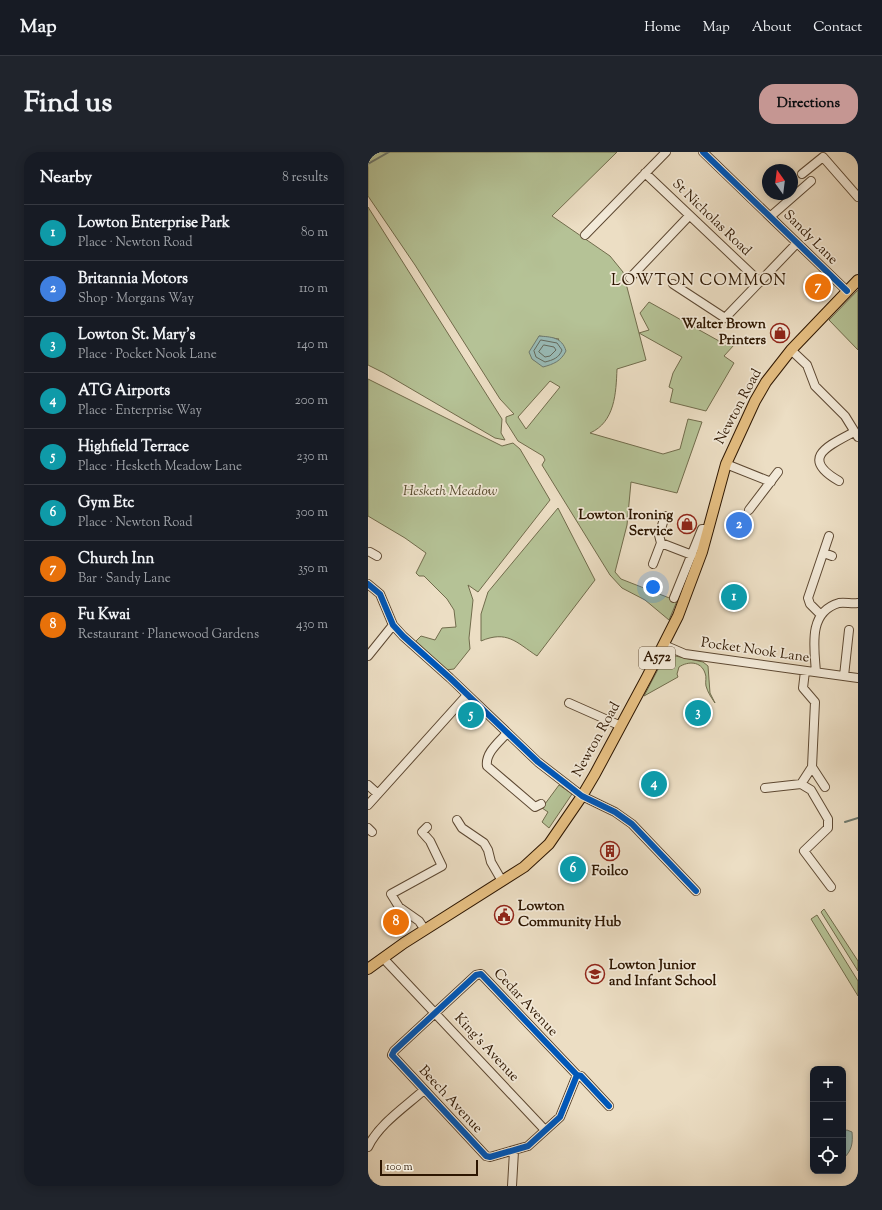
<!DOCTYPE html>
<html lang="en">
<head>
<meta charset="utf-8">
<style>
	body { margin:0; font-family:"Sorts Mill Goudy",serif; background:#20242c; color:#f1f3f6 }
	.controls { position:absolute; right:12px; bottom:12px; display:grid; overflow:hidden; border-radius:8px; box-shadow:0 2px 10px #0003 }
	.controls button { width:36px; height:36px; display:grid; place-items:center; padding:0; border:0; border-bottom:1px solid #363941; background:#171b24; color:#f1f3f6; font:20px sans-serif }
	.compass { position:absolute; left:394px; top:12px; width:36px; height:36px; border-radius:50%; background:#171b24; box-shadow:0 2px 10px #0003; rotate:346deg }
	.scale { position:absolute; left:12px; bottom:10px; width:98px; box-sizing:border-box; padding-left:4px; border:2px solid #2d1601; border-top:0; font-size:11px; line-height:14px; white-space:nowrap; color:#2d1601; -webkit-text-stroke:3px #f3ead9; paint-order:stroke }
	.you { position:absolute; left:285px; top:435px; width:14px; height:14px; margin:-10px; border:3px solid #fff; border-radius:50%; background:#1a73e8; box-shadow:0 0 0 6px #1a73e833 }
	.badge { display:grid; place-items:center; width:26px; height:26px; border-radius:50%; background:#c59692; color:#fff; font-size:13px; font-weight:700 }
	.pin { position:absolute; translate:-50% -50%; border:2px solid #fff; box-shadow:0 1px 4px #0006 }
	.list { margin:0; padding:0; list-style:none }
	h2 { display:flex; justify-content:space-between; align-items:center; height:52px; margin:0; padding:0 16px; font-size:17px }
	h2 small { font-size:13px; font-weight:400; color:#9ea1a6 }
	.list li { display:grid; grid-template-columns:26px 1fr auto; gap:12px; align-items:center; box-sizing:border-box; height:56px; padding:0 16px; border-top:1px solid #363941 }
	.list b { display:block; font-size:15px; white-space:nowrap }
	.list p { margin:0; font-size:13px; white-space:nowrap; color:#9ea1a6 }
	.list em { font-size:13px; font-style:normal; color:#9ea1a6 }
	.icon { flex:none; width:22px; height:22px; fill:none; stroke:currentColor; stroke-width:2; stroke-linecap:round; stroke-linejoin:round }
	.map { position:relative; flex:none; width:490px; height:1034px; overflow:hidden; border-radius:16px }
	header { display:flex; align-items:center; gap:24px; box-sizing:border-box; height:56px; padding:0 20px; background:#171b24; border-bottom:1px solid #363941 }
	header strong { font-size:19px }
	nav { display:flex; gap:22px; margin-inline-start:auto; font-size:14px }
	.intro { display:flex; align-items:center; justify-content:space-between; box-sizing:border-box; height:96px; padding:0 24px }
	h1 { margin:0; font-size:28px }
	.button { padding:10px 18px; border-radius:16px; background:#c59692; color:#111; font-size:14px; font-weight:700 }
	main { display:flex; gap:24px; padding:0 24px }
	aside { flex:1; background:#171b24; border-radius:16px; box-shadow:0 2px 10px #0003 }
	.map>svg:first-child { display:block }
	.green { fill:#b5c296; stroke:#716c4c; fill-rule:evenodd }
	.water { fill:#99bcb8; stroke:#6e7a6f }
	.lines { fill:none; stroke-linecap:round; stroke-linejoin:round }
	.shore { stroke:#63695c; stroke-width:1 }
	.stream { stroke:#6e7a6f; stroke-width:2 }
	.minor-casing { stroke:#5d4832; stroke-width:10 }
	.major-casing { stroke:#2d1601; stroke-width:12 }
	.minor { stroke:#f3ead9; stroke-width:8 }
	.major { stroke:#e6bf82; stroke-width:10 }
	.cycleway-casing { stroke:#f3ead9; stroke-width:8 }
	.cycleway { stroke:#0057b8; stroke-width:6 }
	.labels { text-anchor:middle; dominant-baseline:central; stroke-width:3.5; stroke-linejoin:round; paint-order:stroke }
	.shield { fill:#f3ead9; stroke:#685642; stroke-width:1 }
	.shield-label { font-size:13px; font-weight:bold; fill:#2d1601 }
	.street-label { font-size:14px; fill:#2d1601; stroke:#f3ead9 }
	.poi-label { font-size:14px; font-weight:bold; fill:#2d1601; stroke:#f3ead9; text-anchor:end }
	.park-label { font-size:14px; font-style:italic; fill:#564a2e; stroke:#f3ead9 }
	.quarter-label { font-size:16px; letter-spacing:1px; fill:#2d1601; stroke:#f3ead9 }
</style>
</head>
<body>
<header>
<strong>Map</strong>
<nav><a>Home</a><a>Map</a><a>About</a><a>Contact</a></nav>
</header>
<div class="intro"><h1>Find us</h1><a class="button">Directions</a></div>
<main>
<aside>
<h2>Nearby<small>8 results</small></h2>
<ul class="list">
<li><span class="badge" style="background:#0f9aa8">1</span><div><b>Lowton Enterprise Park</b><p>Place · Newton Road</p></div><em>80 m</em></li>
<li><span class="badge" style="background:#3f7fe0">2</span><div><b>Britannia Motors</b><p>Shop · Morgans Way</p></div><em>110 m</em></li>
<li><span class="badge" style="background:#0f9aa8">3</span><div><b>Lowton St. Mary's</b><p>Place · Pocket Nook Lane</p></div><em>140 m</em></li>
<li><span class="badge" style="background:#0f9aa8">4</span><div><b>ATG Airports</b><p>Place · Enterprise Way</p></div><em>200 m</em></li>
<li><span class="badge" style="background:#0f9aa8">5</span><div><b>Highfield Terrace</b><p>Place · Hesketh Meadow Lane</p></div><em>230 m</em></li>
<li><span class="badge" style="background:#0f9aa8">6</span><div><b>Gym Etc</b><p>Place · Newton Road</p></div><em>300 m</em></li>
<li><span class="badge" style="background:#e8710a">7</span><div><b>Church Inn</b><p>Bar · Sandy Lane</p></div><em>350 m</em></li>
<li><span class="badge" style="background:#e8710a">8</span><div><b>Fu Kwai</b><p>Restaurant · Planewood Gardens</p></div><em>430 m</em></li>
</ul>
</aside>
<div class="map">
<svg width="490" height="1034" viewBox="0 0 490 1034">
	<rect width="100%" height="100%" fill="#ecdec4"/>
	<filter id="stains"><feTurbulence type="fractalNoise" baseFrequency=".005" numOctaves="4"/><feColorMatrix values="0 0 0 0 .2 0 0 0 0 .09 0 0 0 0 .02 0 0 0 .5 -.17"/></filter>
	<radialGradient id="worn" r=".72"><stop offset=".6" stop-color="#630" stop-opacity="0"/><stop offset="1" stop-color="#630" stop-opacity=".3"/></radialGradient>
	<!-- green -->
	<path class="green" d="M0 0H249L184 64 242 104 255 120 271 181 281 178 272 161 281 150 351 189 366 193 356 204 366 211 338 259 302 250 305 237 301 235 305 221 314 205 271 181 278 208 249 217C248 241 247 270 222 281L295 302 312 297 320 267 334 270 309 341 263 330 259 373 247 420 253 427 309 449 301 468 277 448 254 436 242 423 174 313 177 308 175 304 150 289 138 270V265L146 262 132 247 47 113 0 44ZM171 184 191 187 170 210 164 207ZM182 229 192 235 158 277 150 265Z
		M0 55 134 267 133 281 137 288 127 286 16 221 0 213Z
		M490 138V198L461 168Z
		M0 227 134 294 145 291 152 297 182 348 110 440 100 433 105 448 101 486 102 497 86 517 78 518 48 489 53 484 67 488 74 476 88 475 86 458 79 447 56 424H51L48 421 58 401 37 386 0 364Z
		M190 356 227 428 169 504C148 490 139 478 113 489V462L120 440Z
		M298 502 335 510 340 514 342 541 347 551C343 545 340 541 338 534 337 530 339 525 337 521 333 509 320 509 311 515L309 522 310 525 276 544Z
		M191 633 204 642 181 676 174 670 180 660 174 656Z
		M456 757 490 809V819L453 760Z
		M449 763 490 829V844L443 767Z"/>
	<!-- water -->
	<path class="water" d="M171 184C183 185 194 185 198 199 193 209 186 212 175 215L164 207 161 200Z
		M479 978 484 980C485 991 484 998 476 1006L475 979Z"/>
	<g class="lines">
		<!-- shore -->
		<path class="shore" d="M173 188 189 191 194 198C191 206 185 208 177 210L168 205 166 199Z
			M176 193 186 195 188 198 182 204 177 205 171 200Z"/>
		<!-- stream -->
		<path class="stream" d="M0 12 21 0
			M477 670 490 666"/>
		<!-- minor casing -->
		<g class="minor-casing">
			<path id="minor" d="M335 0 479 139
				M277 21 392 130
				M434 22 455 5 490 45
				M403 64 443 29
				M217 83 298 0
				M262 126 321 64
				M305 132 357 166 429 91
				M423 198 439 213 447 234 477 264 490 285
				M358 312 403 330
				M471 329C431 306 460 294 486 280
				M381 358 410 320
				M293 391 291 383 297 364
				M2 400 9 404
				M456 401 464 404
				M285 412 293 391 324 403
				M0 432 12 442 25 473 35 484 82 526 170 610 214 644 247 660 264 672 328 739
				M306 446 334 377H341
				M452 462 442 452 440 446 461 384
				M296 493 317 502 490 526
				M0 504 25 473
				M437 519 435 536 447 550 444 615 457 635
				M448 520C446 494 440 460 471 451 477 450 484 452 490 451
				M476 524 481 478
				M201 551 253 574
				M139 581C131 590 117 601 119 614L167 655 173 652
				M444 615 433 632 443 638 460 667V676L436 699 463 735
				M0 633 10 642
				M397 636 433 632
				M0 653 99 543
				M89 668 94 676 116 691 120 698 123 710 134 729
				M0 676 4 680
				M57 778 51 769 31 755 23 742 74 714 62 689 54 680 59 675
				M15 806 177 978
				M209 923 192 965 160 994 122 1005 118 1004 24 903 26 899 108 823 113 822 209 923 213 924 241 954
				M0 995C11 972 37 955 56 938
				M0 1031 2 1034
				M144 1034 146 999"/>
		</g>
		<!-- major casing -->
		<g class="major-casing">
			<path id="major" d="M0 817 36 791 156 715 181 692 214 644 227 622 279 525 310 464 334 400 358 312 387 249 398 230 423 198 490 128"/>
		</g>
		<!-- minor -->
		<use href="#minor" class="minor"/>
		<!-- major -->
		<use href="#major" class="major"/>
		<!-- cycleway casing -->
		<g class="cycleway-casing">
			<path id="cycleway" d="M335 0 479 139
				M0 432 12 442 25 473 35 484 82 526 170 610 214 644 247 660 264 672 328 739
				M209 923 192 965 160 994 122 1005 118 1004 24 903 26 899 108 823 113 822 209 923 213 924 241 954"/>
		</g>
		<!-- cycleway -->
		<use href="#cycleway" class="cycleway"/>
	</g>
	<!-- icons -->
	<defs>
		<g id="shop-ring" transform="scale(1)"><circle r="9.5" fill="#f3ead9" stroke="#8f2418" stroke-width="1.5"/><path d="M-5-2.5h2.3a2.7 3.5 0 0 1 5.4 0H5L5.5 6h-11ZM-1.5-2.5h3a1.5 2.3 0 0 0-3 0Z" fill="#8f2418"/></g>
		<g id="building-ring" transform="scale(1)"><circle r="9.5" fill="#f3ead9" stroke="#8f2418" stroke-width="1.5"/><path d="M-4-6H4V6H1V3H-1V6H-4ZM-2.5-4.3h1.7v1.8h-1.7ZM.8-4.3h1.7v1.8H.8ZM-2.5-1h1.7V.8h-1.7ZM.8-1h1.7V.8H.8Z" fill="#8f2418"/></g>
		<g id="civic-ring" transform="scale(1)"><circle r="9.5" fill="#f3ead9" stroke="#8f2418" stroke-width="1.5"/><path d="M-.6-6.5H3V-4.5H.6V-3L4-1V1h2V6H-6V1h2V-1L-.6-3ZM-1.2 2.5V6h2.4V2.5Z" fill="#8f2418"/></g>
		<g id="school-ring" transform="scale(1)"><circle r="9.5" fill="#f3ead9" stroke="#8f2418" stroke-width="1.5"/><path d="M0-5L7-2L0 1L-7-2ZM-4 1L0 2.5L4 1V4Q0 6-4 4Z" fill="#8f2418"/></g>
	</defs>
	<g fill-rule="evenodd">
		<use href="#shop-ring" x="412" y="181"/>
		<use href="#shop-ring" x="319" y="372"/>
		<use href="#building-ring" x="242" y="699"/>
		<use href="#civic-ring" x="136" y="763"/>
		<use href="#school-ring" x="227" y="822"/>
	</g>
	<g class="labels">
		<!-- shield labels -->
		<rect class="shield" x="271" y="495" width="36" height="22" rx="3"/>
		<g class="shield-label">
			<text x="289" y="506">A572</text>
		</g>
		<!-- street labels -->
		<g class="street-label">
			<text transform="translate(343 66) rotate(44)">St Nicholas Road</text>
			<text transform="translate(442 86) rotate(45)">Sandy Lane</text>
			<text transform="translate(371 255) rotate(-62)">Newton Road</text>
			<text transform="translate(387 499) rotate(8)">Pocket Nook Lane</text>
			<text transform="translate(229 588) rotate(-61)">Newton Road</text>
			<text transform="translate(157 851) rotate(47)">Cedar Avenue</text>
			<text transform="translate(118 896) rotate(47)">King's Avenue</text>
			<text transform="translate(82 948) rotate(47)">Beech Avenue</text>
		</g>
		<!-- poi labels -->
		<g class="poi-label">
			<text x="398" y="173">Walter Brown<tspan x="398" dy="16">Printers</tspan></text>
			<text x="305" y="364">Lowton Ironing<tspan x="305" dy="16">Service</tspan></text>
			<text x="242" y="720" text-anchor="middle">Foilco</text>
			<text x="150" y="755" text-anchor="start">Lowton<tspan x="150" dy="16">Community Hub</tspan></text>
			<text x="241" y="814" text-anchor="start">Lowton Junior<tspan x="241" dy="16">and Infant School</tspan></text>
		</g>
		<!-- park labels -->
		<g class="park-label">
			<text x="82" y="340">Hesketh Meadow</text>
		</g>
		<!-- quarter labels -->
		<g class="quarter-label">
			<text x="331" y="129">LOWTON COMMON</text>
		</g>
	</g>
	<rect width="100%" height="100%" filter="url(#stains)"/>
	<rect width="100%" height="100%" fill="url(#worn)"/>
</svg>
<div class="controls">
<button>+</button>
<button>−</button>
<button><svg class="icon" aria-label="locate" viewBox="0 0 24 24"><circle cx="12" cy="12" r="6"/><path d="M12 2v4M12 18v4M2 12h4M18 12h4"/></svg></button>
</div>
<svg class="compass" viewBox="-18 -18 36 36"><path d="M0-13l5 13h-10z" fill="#e53935"/><path d="M0 13l5-13h-10z" fill="#9ea1a6"/></svg>
<div class="scale">100 m</div>
<div class="you"></div>
<div class="pin badge" style="left:366px;top:445px;background:#0f9aa8">1</div>
<div class="pin badge" style="left:371px;top:373px;background:#3f7fe0">2</div>
<div class="pin badge" style="left:330px;top:561px;background:#0f9aa8">3</div>
<div class="pin badge" style="left:286px;top:632px;background:#0f9aa8">4</div>
<div class="pin badge" style="left:103px;top:563px;background:#0f9aa8">5</div>
<div class="pin badge" style="left:205px;top:717px;background:#0f9aa8">6</div>
<div class="pin badge" style="left:450px;top:135px;background:#e8710a">7</div>
<div class="pin badge" style="left:28px;top:770px;background:#e8710a">8</div>
</div>
</main>
</body>
</html>
